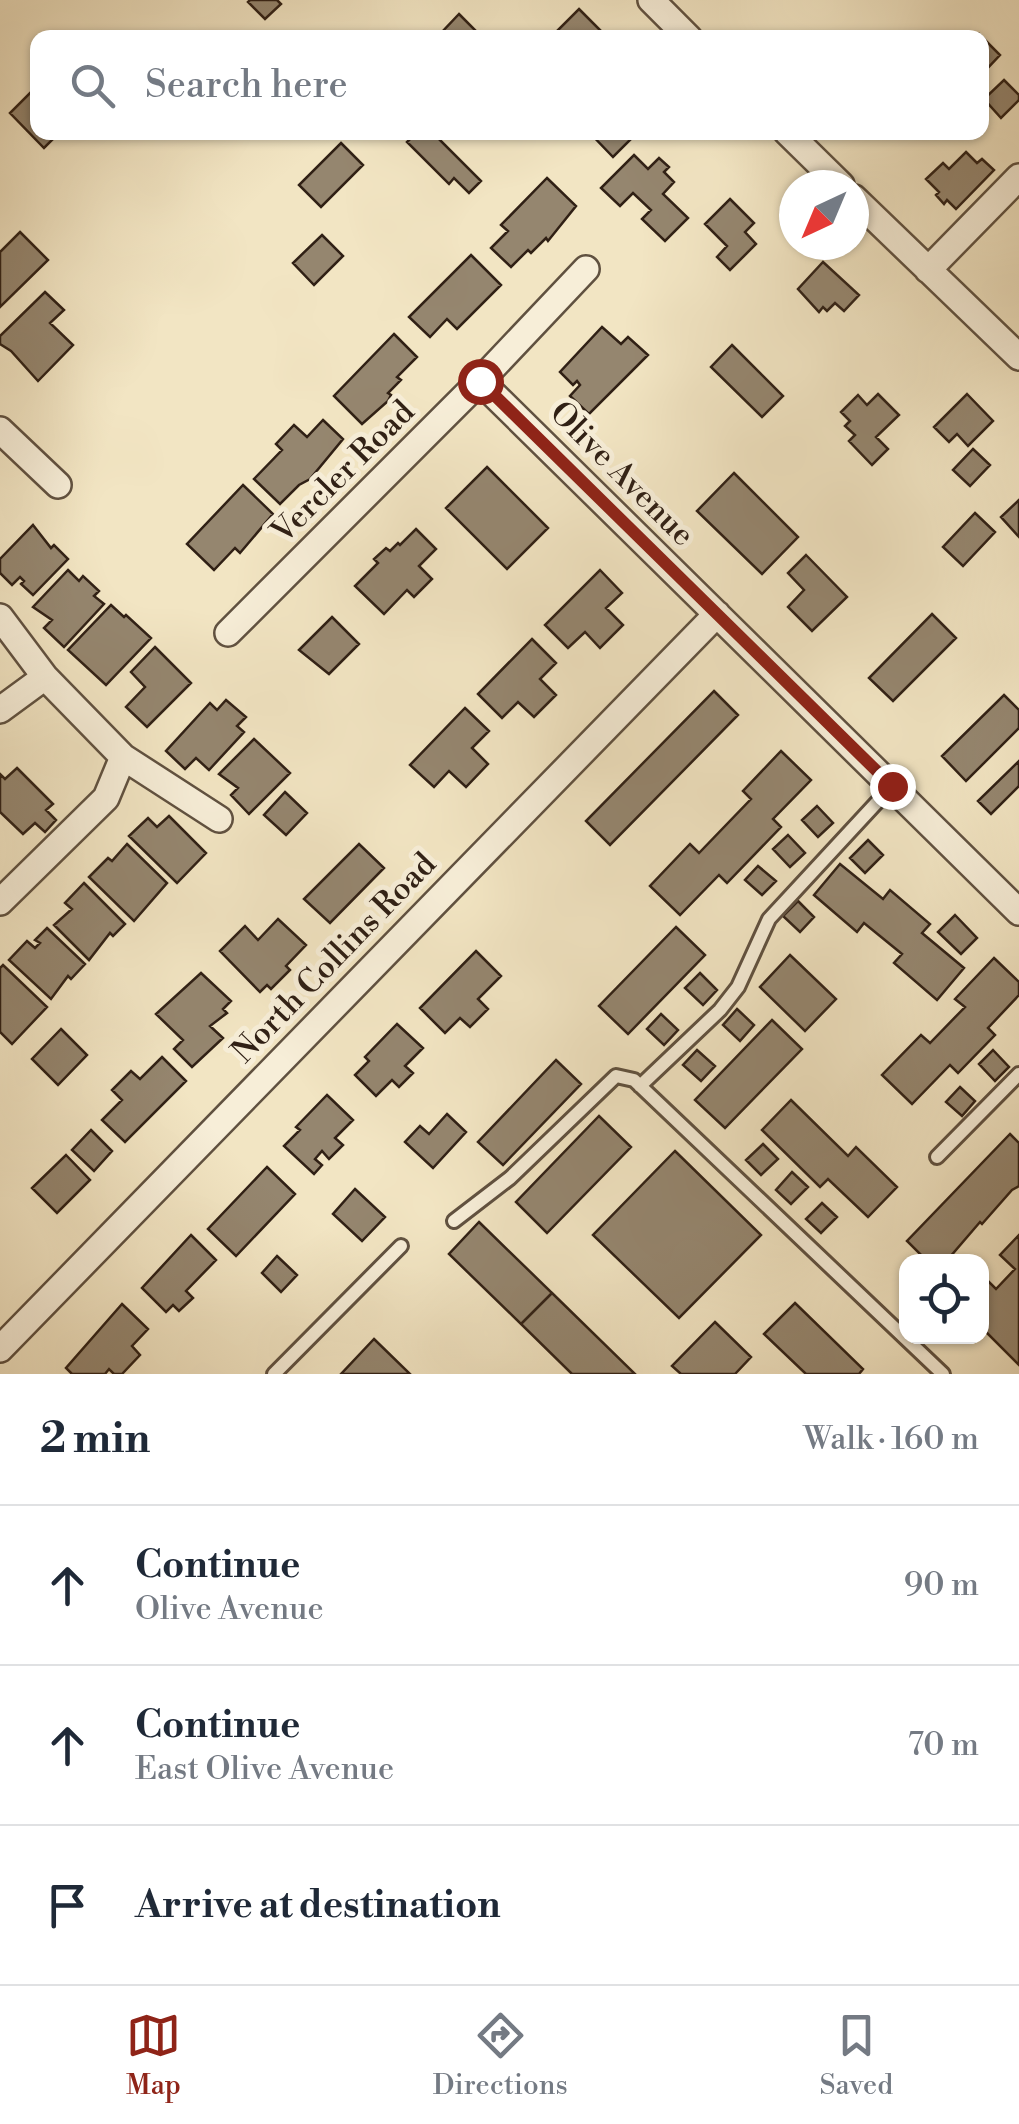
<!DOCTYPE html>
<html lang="en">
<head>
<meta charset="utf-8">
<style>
	body { margin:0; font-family:"Libre Bodoni",serif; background:#f2f2f3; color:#1f2937 }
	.controls { position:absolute; right:30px; bottom:30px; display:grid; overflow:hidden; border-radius:20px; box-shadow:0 2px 8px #0004 }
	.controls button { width:90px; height:90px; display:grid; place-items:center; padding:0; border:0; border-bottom:2px solid #e0e1e3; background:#fff; color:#1f2937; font:50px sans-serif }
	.compass { position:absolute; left:779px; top:170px; width:90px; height:90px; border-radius:50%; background:#fff; box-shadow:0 2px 8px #0004; rotate:224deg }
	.stop { position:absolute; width:30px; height:30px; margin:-22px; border:8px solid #8f2418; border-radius:50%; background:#fff }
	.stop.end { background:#8f2418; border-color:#fff; box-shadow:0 2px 10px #0008 }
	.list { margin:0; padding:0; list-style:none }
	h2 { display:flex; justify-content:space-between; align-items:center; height:130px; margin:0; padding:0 40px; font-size:42px }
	h2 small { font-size:32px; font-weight:400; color:#747a83 }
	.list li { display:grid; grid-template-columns:65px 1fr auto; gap:30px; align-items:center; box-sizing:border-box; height:160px; padding:0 40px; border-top:2px solid #e0e1e3 }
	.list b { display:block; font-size:38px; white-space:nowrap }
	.list p { margin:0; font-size:32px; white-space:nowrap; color:#747a83 }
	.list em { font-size:32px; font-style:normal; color:#747a83 }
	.icon { flex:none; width:55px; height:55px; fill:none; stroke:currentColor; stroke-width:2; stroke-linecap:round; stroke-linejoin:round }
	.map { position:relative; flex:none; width:1019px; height:1374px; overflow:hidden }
	.search { position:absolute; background:#fff; box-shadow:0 2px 8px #0004; left:30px; right:30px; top:30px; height:110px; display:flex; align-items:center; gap:25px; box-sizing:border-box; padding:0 35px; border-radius:20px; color:#747a83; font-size:38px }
	.sheet { height:610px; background:#fff }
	nav { display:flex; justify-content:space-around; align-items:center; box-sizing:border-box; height:140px; border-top:2px solid #e0e1e3; background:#fff; font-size:28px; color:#747a83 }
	nav a { display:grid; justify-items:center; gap:5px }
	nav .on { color:#8f2418 }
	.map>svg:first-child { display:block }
	.building { fill:#95866f; stroke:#302015; stroke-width:2.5 }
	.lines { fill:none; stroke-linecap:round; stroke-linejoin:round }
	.service-casing { stroke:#605140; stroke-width:18 }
	.minor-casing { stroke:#605140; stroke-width:30 }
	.service { stroke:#f7eed8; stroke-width:12 }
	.minor { stroke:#f7eed8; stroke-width:25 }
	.route { stroke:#8f2418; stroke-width:12 }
	.labels { text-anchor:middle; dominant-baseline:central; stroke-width:10; stroke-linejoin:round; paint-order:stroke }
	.street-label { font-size:32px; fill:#302015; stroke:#f7eed8 }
</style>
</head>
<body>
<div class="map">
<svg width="1019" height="1374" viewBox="0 0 1019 1374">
	<rect width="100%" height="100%" fill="#f2e5c3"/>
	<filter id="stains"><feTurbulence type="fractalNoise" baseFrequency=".002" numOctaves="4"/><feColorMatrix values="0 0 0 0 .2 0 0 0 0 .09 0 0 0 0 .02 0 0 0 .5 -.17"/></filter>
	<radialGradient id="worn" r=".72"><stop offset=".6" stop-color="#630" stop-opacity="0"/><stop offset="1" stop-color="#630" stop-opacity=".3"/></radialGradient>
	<!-- building -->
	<path class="building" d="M250 0H277L281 4 265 19 248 2Z
		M579 9 600 30 592 38H550Z
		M459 14 475 30 468 38H448L442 32Z
		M979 34 1000 55 982 74V38H976Z
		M1004 80 1019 95V100L1001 118 984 99Z
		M38 85V132H60L44 148 10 113Z
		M417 132H432L481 181 469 193 454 178 449 184 407 142Z
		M589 132H638L613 157Z
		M341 143 363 165 321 207 299 185Z
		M966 152 977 163 982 159 994 170 956 209 947 200 944 204 936 195 939 192 926 179 943 163 949 169Z
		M634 155 648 169 659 158 669 167 664 172 674 182 663 194 688 218 665 241 642 219 651 210 633 193 620 206 601 188Z
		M547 178 576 206 548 241 546 238 531 253 528 250 511 267 491 248 508 231 501 225Z
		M730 199 754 223 745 232 756 244 730 270 717 257 727 246 705 224Z
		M20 232 48 260 0 307V252Z
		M322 235 343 256 314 285 293 263Z
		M471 255 501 285 457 329 447 319 430 337 409 317Z
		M823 262 859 295 844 311 835 303 827 311 823 307 819 312 798 289Z
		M45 292 64 310 50 323 73 345 38 381 11 351 0 344V336Z
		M602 327 621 344 628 337 648 355 589 414 570 396 580 385 577 381 573 385 560 372Z
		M394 334 417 357 397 377 401 380 388 393 391 395 388 401 362 424 334 396Z
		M732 345 783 396 762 417 711 367Z
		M878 394 899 415 876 437 888 449 872 465 849 441 855 435 845 426 850 421 841 412 858 395 867 405Z
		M967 394 993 421 968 446 957 434 949 442 934 427Z
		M323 420 343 439 310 479 299 485 280 504 254 479 282 450 276 444 294 425 307 437Z
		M973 449 990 465 970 486 953 470Z
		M487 467 548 528 507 569 446 508Z
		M734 473 798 537 762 574 697 511Z
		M243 485 273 514 240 553 235 548 214 570 187 544Z
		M1019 500V537L1001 517Z
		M975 513 995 532 963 566 943 547Z
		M33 525 51 548 54 545 68 559 33 595 21 584 24 581 20 577 12 585 0 573V559Z
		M416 529 436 549 419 566 432 579 414 597 407 590 384 614 355 586 378 563 374 559 386 548 390 551 398 543 400 545Z
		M806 555 847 597 812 631 788 607 804 590 788 573Z
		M68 570 79 581 83 576 99 591 94 596 104 604 64 647 44 628 52 620 33 607Z
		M600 570 622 593 606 608 623 625 600 648 585 632 568 648 545 625Z
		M111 605 124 617 126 615 151 638 106 685 68 650Z
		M932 614 956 638 893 701 869 678Z
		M332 617 359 644 329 674 299 650Z
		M532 639 556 663 540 679 556 695 534 717 518 702 502 718 478 694Z
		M155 647 191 683 147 727 126 707 145 687 131 672Z
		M714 691 738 715 610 845 586 821Z
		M1004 695 1019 710V728L966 781 942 756Z
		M226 700 246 717 237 726 244 732 209 770 196 758 185 769 166 751 210 703 217 710Z
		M465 708 489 731 472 748 488 764 466 787 449 771 434 787 410 765Z
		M254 739 290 773 249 814 231 795 238 788 219 774Z
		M781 751 811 780 773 819 781 827 727 883 719 875 680 915 650 886 690 844 699 853 751 799 743 791Z
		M1019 761V786L991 814 978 801Z
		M17 768 53 804 46 810 56 820 45 832 35 823 23 834 0 812V774L5 779Z
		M285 792 307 813 286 835 264 815Z
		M817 806 833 823 818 837 802 820Z
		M169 816 206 853 177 883 129 836 148 818 157 827Z
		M788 835 805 853 790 867 773 849Z
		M868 840 883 855 865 873 850 858Z
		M127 844 167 883 134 921 89 877 108 858 112 861Z
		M359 844 384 868 330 923 304 899Z
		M840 864 883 899 890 890 930 924 922 933 964 968 937 1000 894 963 902 954 864 923 857 932 814 895Z
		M758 866 776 881 762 895 745 880Z
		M84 883 125 924 113 936 110 933 89 960 54 925 72 909 65 903Z
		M798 901 814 917 800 932 783 916Z
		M955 915 977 938 961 954 938 932Z
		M278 919 306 945 286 966 290 970 271 989 267 985 260 992 220 951 245 926 258 940Z
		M676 927 705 955 628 1034 599 1006Z
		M47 928 85 964 71 979 68 976 51 999 9 960 27 941 35 948 40 943 35 940Z
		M476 951 501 976 478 999 488 1009 470 1027 460 1018 445 1033 420 1008Z
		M790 955 836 999 805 1031 760 987Z
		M994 958 1019 982V995L988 1028 995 1035 958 1073 950 1065 912 1104 882 1075 921 1035 930 1043 965 1007 955 999Z
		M3 965 47 1007 12 1044 0 1032V968Z
		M201 973 231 1001 223 1009 227 1013 210 1026 223 1038 192 1067 174 1049 183 1040 156 1014Z
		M700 973 717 990 703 1005 685 988Z
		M737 1009 754 1025 740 1041 723 1025Z
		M661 1014 678 1030 664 1045 647 1029Z
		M772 1020 802 1049 725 1128 695 1100Z
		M397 1024 423 1048 405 1066 413 1073 399 1087 392 1080 376 1096 355 1075 369 1061 365 1057Z
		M61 1029 87 1055 58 1085 32 1059Z
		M697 1050 715 1066 701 1081 683 1065Z
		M993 1050 1009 1067 995 1081 979 1064Z
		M162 1057 186 1081 125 1142 102 1120 122 1100 112 1090 131 1071 140 1079Z
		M556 1060 581 1084 503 1165 478 1142Z
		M960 1087 975 1101 962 1116 946 1102Z
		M327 1095 353 1120 335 1138 343 1145 329 1159 322 1151 315 1159 322 1165 314 1174 284 1146 300 1130 296 1127Z
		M791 1100 848 1156 856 1147 897 1187 868 1217 828 1179 820 1187 762 1130Z
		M447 1114 466 1132 433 1168 405 1142 420 1126 429 1134Z
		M599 1116 631 1147 547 1233 516 1202Z
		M91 1130 112 1151 94 1171 72 1150Z
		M1010 1134 1019 1143V1186L1012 1190 982 1224 980 1222 949 1258 928 1262 907 1241Z
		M763 1144 778 1159 761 1175 746 1160Z
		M675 1151 761 1235 679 1318 593 1235Z
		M66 1155 90 1180 57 1213 32 1188Z
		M267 1167 295 1194 236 1256 208 1229Z
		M792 1172 808 1187 791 1204 776 1190Z
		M355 1189 385 1217 362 1241 333 1214Z
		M822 1203 837 1217 821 1233 806 1219Z
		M479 1222 552 1293 521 1324 449 1254Z
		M191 1235 216 1260 186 1291 193 1298 179 1311 173 1305 166 1312 142 1288Z
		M1019 1235V1365L982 1328V1275L996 1289 1015 1269 1000 1255Z
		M277 1256 297 1275 281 1292 262 1273Z
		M552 1293 635 1374H572L521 1324Z
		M795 1303 863 1369 859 1374H806L764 1334Z
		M122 1304 148 1329 132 1346 140 1355 122 1374H114L109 1369 105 1374H72L66 1368Z
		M715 1322 751 1357 735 1374H681L672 1366Z
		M374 1339 410 1374H341Z"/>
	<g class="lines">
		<!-- service casing -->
		<g class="service-casing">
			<path id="service" d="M640 1086 720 1010 738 987 769 919 892 786
				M937 1157 1019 1074
				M454 1221 510 1178 616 1076 634 1080 943 1374
				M274 1374 401 1246"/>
		</g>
		<!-- minor casing -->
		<g class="minor-casing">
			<path id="minor" d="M651 0 689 38
				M787 132 841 185
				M854 198 1019 357
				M928 270 1019 177
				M480 381 1019 912
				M0 430 58 485
				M0 617 45 677 123 757 219 819
				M228 633 480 381 586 269
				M0 710 45 677
				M0 902 106 798 123 757
				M0 1349 717 614"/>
		</g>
		<!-- service -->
		<use href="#service" class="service"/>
		<!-- minor -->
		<use href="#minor" class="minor"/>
	</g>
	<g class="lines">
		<!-- route -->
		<path class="route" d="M480 381 892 786"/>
	</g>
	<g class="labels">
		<!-- street labels -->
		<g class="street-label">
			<text transform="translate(343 472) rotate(-45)">Vercler Road</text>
			<text transform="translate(622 474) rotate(45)">Olive Avenue</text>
			<text transform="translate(334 958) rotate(-46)">North Collins Road</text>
		</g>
	</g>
	<rect width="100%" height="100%" filter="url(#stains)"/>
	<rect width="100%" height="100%" fill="url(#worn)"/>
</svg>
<div class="controls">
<button><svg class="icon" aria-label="locate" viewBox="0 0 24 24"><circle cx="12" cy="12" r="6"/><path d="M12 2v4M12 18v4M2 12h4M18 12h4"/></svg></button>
</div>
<svg class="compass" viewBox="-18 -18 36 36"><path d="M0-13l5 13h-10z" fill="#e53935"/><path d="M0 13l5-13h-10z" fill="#747a83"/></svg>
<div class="stop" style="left:480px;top:381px"></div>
<div class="stop end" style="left:892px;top:786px"></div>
<div class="search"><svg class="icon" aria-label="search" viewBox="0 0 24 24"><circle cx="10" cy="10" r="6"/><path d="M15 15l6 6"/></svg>Search here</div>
</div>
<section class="sheet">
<h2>2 min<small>Walk · 160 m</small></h2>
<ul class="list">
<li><svg class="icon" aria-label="ahead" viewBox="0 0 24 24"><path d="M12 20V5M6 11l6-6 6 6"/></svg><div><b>Continue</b><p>Olive Avenue</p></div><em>90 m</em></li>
<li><svg class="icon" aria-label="ahead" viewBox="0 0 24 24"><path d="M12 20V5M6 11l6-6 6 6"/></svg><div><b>Continue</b><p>East Olive Avenue</p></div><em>70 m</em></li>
<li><svg class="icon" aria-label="arrive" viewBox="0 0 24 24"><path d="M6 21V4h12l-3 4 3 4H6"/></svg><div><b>Arrive at destination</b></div></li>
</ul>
</section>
<nav>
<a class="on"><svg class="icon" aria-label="map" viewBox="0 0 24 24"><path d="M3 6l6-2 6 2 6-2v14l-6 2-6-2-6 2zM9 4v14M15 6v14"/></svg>Map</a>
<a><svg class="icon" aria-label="directions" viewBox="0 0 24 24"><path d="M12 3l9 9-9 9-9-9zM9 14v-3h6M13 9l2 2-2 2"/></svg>Directions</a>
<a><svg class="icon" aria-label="saved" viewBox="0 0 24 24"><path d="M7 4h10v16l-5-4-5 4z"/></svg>Saved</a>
</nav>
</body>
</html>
